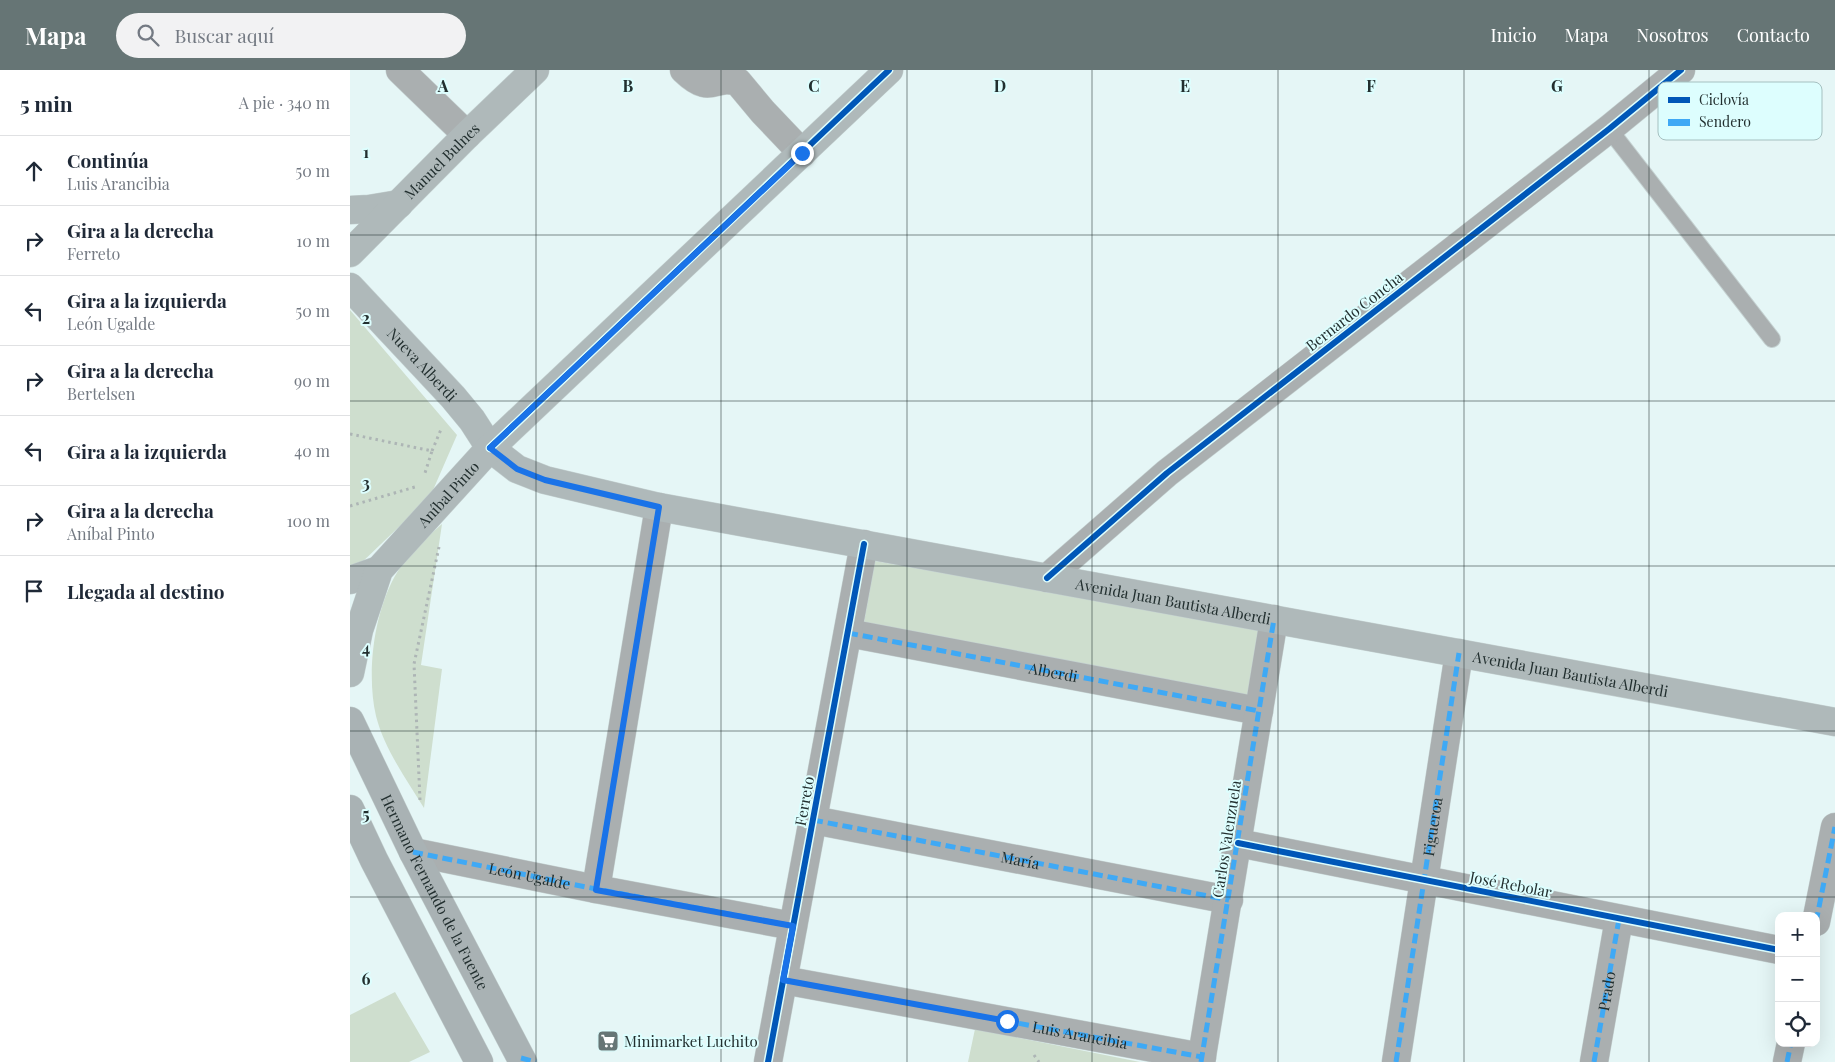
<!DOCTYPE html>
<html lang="es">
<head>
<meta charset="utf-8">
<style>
	body { margin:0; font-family:"Playfair Display",serif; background:#f2f2f3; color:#1f2937 }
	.controls { position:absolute; right:15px; bottom:15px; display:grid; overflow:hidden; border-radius:10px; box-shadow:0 5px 20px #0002 }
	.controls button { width:45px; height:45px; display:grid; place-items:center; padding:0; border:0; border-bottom:1px solid #e0e1e3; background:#fff; color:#1f2937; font:25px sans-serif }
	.stop { position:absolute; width:15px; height:15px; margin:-11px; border:4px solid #1a73e8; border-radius:50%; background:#fff }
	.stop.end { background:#1a73e8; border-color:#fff; box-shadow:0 1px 5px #0008 }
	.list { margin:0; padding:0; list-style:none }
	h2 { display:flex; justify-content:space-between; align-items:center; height:65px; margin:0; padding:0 20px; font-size:21px }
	h2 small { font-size:16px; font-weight:400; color:#747a83 }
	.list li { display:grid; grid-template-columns:32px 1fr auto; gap:15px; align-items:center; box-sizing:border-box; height:70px; padding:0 20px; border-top:1px solid #e0e1e3 }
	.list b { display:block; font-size:19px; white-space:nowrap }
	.list p { margin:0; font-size:16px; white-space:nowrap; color:#747a83 }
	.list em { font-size:16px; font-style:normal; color:#747a83 }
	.icon { flex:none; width:28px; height:28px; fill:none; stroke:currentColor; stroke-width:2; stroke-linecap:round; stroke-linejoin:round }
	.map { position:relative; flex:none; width:1485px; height:992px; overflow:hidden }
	header { display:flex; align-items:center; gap:30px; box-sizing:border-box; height:70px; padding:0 25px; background:#667575; color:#fff }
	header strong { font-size:24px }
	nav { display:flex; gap:28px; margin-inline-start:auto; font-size:18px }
	.search { width:350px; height:45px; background:#f2f2f3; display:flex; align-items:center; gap:12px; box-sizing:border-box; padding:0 18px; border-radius:28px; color:#747a83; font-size:19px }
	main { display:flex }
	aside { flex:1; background:#fff }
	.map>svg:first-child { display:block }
	.green { fill:#cedece }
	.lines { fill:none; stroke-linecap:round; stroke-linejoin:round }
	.lane-casing { stroke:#c4d1d1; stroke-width:18 }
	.street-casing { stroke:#c4d1d1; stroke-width:29 }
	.secondary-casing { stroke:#c4d1d1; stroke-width:29 }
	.primary-casing { stroke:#c4d1d1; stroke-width:29 }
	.path { stroke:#adb5b5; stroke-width:3; stroke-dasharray:2.5 4; stroke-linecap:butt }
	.lane { stroke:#aaafb0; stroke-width:16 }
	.street { stroke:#aaafb0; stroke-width:28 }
	.secondary { stroke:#afb9ba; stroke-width:28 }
	.primary { stroke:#a9b2b4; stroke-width:28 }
	.quiet { stroke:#3fa9f5; stroke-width:5; stroke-dasharray:10 5; stroke-linecap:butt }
	.cycleway-casing { stroke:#ddfefe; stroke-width:9 }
	.cycleway { stroke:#0057b8; stroke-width:6 }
	.route { stroke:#1a73e8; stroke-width:6 }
	.grid { fill:none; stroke:#222f2f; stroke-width:1; stroke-opacity:0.55 }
	.labels { text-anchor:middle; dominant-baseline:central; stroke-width:4; stroke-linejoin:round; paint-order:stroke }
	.street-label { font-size:15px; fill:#222f2f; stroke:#ddfefe }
	.poi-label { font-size:15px; fill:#222f2f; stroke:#ddfefe; text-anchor:start }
	.key { fill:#ddfefe; stroke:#a5c0c0; stroke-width:1 }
	.key-label { font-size:14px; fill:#222f2f }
	.grid-label { font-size:16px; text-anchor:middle; font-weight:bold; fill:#222f2f; stroke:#ddfefe; stroke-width:4; stroke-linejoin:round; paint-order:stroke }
</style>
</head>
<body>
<header>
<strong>Mapa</strong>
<div class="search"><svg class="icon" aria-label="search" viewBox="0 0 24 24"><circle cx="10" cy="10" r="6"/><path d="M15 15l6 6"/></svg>Buscar aquí</div>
<nav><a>Inicio</a><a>Mapa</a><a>Nosotros</a><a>Contacto</a></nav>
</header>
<main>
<aside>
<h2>5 min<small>A pie · 340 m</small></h2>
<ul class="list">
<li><svg class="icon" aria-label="ahead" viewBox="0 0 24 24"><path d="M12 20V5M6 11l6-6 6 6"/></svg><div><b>Continúa</b><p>Luis Arancibia</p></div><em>50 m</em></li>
<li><svg class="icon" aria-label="right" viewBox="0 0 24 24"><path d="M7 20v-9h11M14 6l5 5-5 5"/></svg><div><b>Gira a la derecha</b><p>Ferreto</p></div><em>10 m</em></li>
<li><svg class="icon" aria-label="left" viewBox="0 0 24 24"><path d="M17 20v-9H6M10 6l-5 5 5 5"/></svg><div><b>Gira a la izquierda</b><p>León Ugalde</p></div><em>50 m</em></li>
<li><svg class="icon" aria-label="right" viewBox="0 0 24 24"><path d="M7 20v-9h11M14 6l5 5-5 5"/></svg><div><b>Gira a la derecha</b><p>Bertelsen</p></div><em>90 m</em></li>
<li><svg class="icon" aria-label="left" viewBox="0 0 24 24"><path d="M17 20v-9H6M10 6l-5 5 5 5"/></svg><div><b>Gira a la izquierda</b></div><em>40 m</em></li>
<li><svg class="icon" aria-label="right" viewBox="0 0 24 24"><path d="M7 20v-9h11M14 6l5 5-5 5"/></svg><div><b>Gira a la derecha</b><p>Aníbal Pinto</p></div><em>100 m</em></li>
<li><svg class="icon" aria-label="arrive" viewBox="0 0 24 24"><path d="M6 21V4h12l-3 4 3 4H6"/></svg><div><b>Llegada al destino</b></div></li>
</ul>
</aside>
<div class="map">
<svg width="1485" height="992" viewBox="0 0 1485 992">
	<rect width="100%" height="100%" fill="#e5f6f6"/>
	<!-- green -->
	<path class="green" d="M0 240 107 365 80 427 6 498 0 499Z
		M92 454 71 595 92 599 74 738C56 709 34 678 26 646 16 603 24 539 48 501 60 482 76 468 92 454Z
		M525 491 909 559 903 626 514 552Z
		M45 922 80 982 59 992H0V945Z
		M625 959 790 992H618Z"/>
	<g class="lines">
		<!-- lane casing -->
		<g class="lane-casing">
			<path id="lane" d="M1259 59 1422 269"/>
		</g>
		<!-- street casing -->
		<g class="street-casing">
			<g id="street">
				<path d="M50 0 117 65"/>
				<path d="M334 0C362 27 363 4 388 12L413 42 452 83"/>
				<path d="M697 508 817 403 1259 59 1331 0"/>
				<path id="s1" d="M498 563 909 641"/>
				<path id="s2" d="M463 750 879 830"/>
				<path d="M888 773 1429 880"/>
				<path id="s3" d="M63 782 246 819 443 856"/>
				<path d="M246 819 309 437"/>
				<path d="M1466 852 1485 757"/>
				<path id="s4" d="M433 910 852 987"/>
				<path d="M418 992 514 474"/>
				<path d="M851 992 924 549"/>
				<path id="s5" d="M1046 992 1109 583"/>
				<path id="s6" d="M1244 992 1269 849"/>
				<path d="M1437 992 1441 973"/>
			</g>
		</g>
		<!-- secondary casing -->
		<g class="secondary-casing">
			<g id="secondary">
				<path d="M0 140 19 139 49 134"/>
				<path id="s7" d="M0 183 117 65 185 0"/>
				<path id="s8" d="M0 217 103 327 122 350 140 378 167 399 195 410 309 437 1485 652"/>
				<path d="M0 510 29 500"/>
				<path id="s9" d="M0 603 9 560 29 500 140 378 539 0"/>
			</g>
		</g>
		<!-- primary casing -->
		<g class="primary-casing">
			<g id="primary">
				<path id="s10" d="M0 651 63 782 173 992"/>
				<path d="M0 739 24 790 129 992"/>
			</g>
		</g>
		<!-- path -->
		<path class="path" d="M0 364 82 381 74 406
			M82 381 92 357
			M0 436 65 417
			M70 730 64 594 89 477
			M684 985 689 992"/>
		<!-- lane -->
		<use href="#lane" class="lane"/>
		<!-- street -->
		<use href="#street" class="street"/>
		<!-- secondary -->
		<use href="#secondary" class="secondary"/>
		<!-- primary -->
		<use href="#primary" class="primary"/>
		<!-- quiet -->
		<path class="quiet" d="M498 563 909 641
			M463 750 879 830
			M63 782 246 819 443 856
			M246 819 309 437
			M1466 852 1485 757
			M433 910 852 987
			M171 988 186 992
			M851 992 924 549
			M1046 992 1109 583
			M1244 992 1269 849
			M1437 992 1441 973"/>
		<!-- cycleway casing -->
		<g class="cycleway-casing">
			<path id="cycleway" d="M140 378 539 0
				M697 508 817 403 1259 59 1331 0
				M888 773 1429 880
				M418 992 514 474"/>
		</g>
		<!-- cycleway -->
		<use href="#cycleway" class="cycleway"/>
	</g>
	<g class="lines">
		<!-- route -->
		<path class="route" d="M452 83 140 378 167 399 195 410 309 437 246 820 443 856 433 910 657 951"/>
	</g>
	<!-- grid -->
	<path class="grid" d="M186 0V992M371 0V992M557 0V992M742 0V992M928 0V992M1114 0V992M1299 0V992M0 165H1485M0 331H1485M0 496H1485M0 661H1485M0 827H1485"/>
	<!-- icons -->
	<defs>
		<g id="supermarket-square" transform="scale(1.125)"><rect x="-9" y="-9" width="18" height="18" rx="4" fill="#667575" stroke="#ddfefe"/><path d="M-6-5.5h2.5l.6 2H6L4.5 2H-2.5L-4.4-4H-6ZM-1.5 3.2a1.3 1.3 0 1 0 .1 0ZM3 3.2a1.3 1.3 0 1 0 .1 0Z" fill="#fff"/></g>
	</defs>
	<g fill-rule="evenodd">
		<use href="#supermarket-square" x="258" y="971"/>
	</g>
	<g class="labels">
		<!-- street labels -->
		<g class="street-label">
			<text stroke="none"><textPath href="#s7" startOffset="130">Manuel Bulnes</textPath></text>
			<text transform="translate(1004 241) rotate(-38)">Bernardo Concha</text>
			<text stroke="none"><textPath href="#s8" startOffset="106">Nueva Alberdi</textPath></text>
			<text stroke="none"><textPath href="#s9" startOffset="210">Aníbal Pinto</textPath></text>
			<text stroke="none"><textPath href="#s8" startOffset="918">Avenida Juan Bautista Alberdi</textPath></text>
			<text stroke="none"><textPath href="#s1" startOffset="209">Alberdi</textPath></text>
			<text stroke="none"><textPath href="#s8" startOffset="1322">Avenida Juan Bautista Alberdi</textPath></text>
			<text transform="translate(454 731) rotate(-80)">Ferreto</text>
			<text stroke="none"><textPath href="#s5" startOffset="238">Figueroa</textPath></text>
			<text transform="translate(876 769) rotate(-81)">Carlos Valenzuela</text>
			<text stroke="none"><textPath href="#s2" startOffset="211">María</textPath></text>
			<text stroke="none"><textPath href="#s3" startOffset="119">León Ugalde</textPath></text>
			<text transform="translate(1161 814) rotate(11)">José Rebolar</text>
			<text stroke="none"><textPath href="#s10" startOffset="191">Hermano Fernando de la Fuente</textPath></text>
			<text stroke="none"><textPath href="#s6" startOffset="72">Prado</textPath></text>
			<text stroke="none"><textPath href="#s4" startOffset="302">Luis Arancibia</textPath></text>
		</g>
		<!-- poi labels -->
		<g class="poi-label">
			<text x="274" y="971">Minimarket Luchito</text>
		</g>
	</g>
	<!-- legend -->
	<rect x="1308" y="12" width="164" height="58" rx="8" class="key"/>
	<rect x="1318" y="27" width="22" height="6" fill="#0057b8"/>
	<rect x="1318" y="49" width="22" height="7" fill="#3fa9f5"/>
	<g class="key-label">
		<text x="1349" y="35">Ciclovía</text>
		<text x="1349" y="57">Sendero</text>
	</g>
	<g class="grid-label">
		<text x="93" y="22">A</text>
		<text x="278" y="22">B</text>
		<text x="464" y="22">C</text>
		<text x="650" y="22">D</text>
		<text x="835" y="22">E</text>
		<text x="1021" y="22">F</text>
		<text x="1207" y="22">G</text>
		<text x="16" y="88">1</text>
		<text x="16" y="254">2</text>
		<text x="16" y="419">3</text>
		<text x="16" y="584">4</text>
		<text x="16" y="750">5</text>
		<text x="16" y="915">6</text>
	</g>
</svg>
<div class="controls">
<button>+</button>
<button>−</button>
<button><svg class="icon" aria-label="locate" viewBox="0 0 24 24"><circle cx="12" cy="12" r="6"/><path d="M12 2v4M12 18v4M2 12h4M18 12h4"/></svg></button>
</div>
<div class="stop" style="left:657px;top:951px"></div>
<div class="stop end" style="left:452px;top:83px"></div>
</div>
</main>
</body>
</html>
